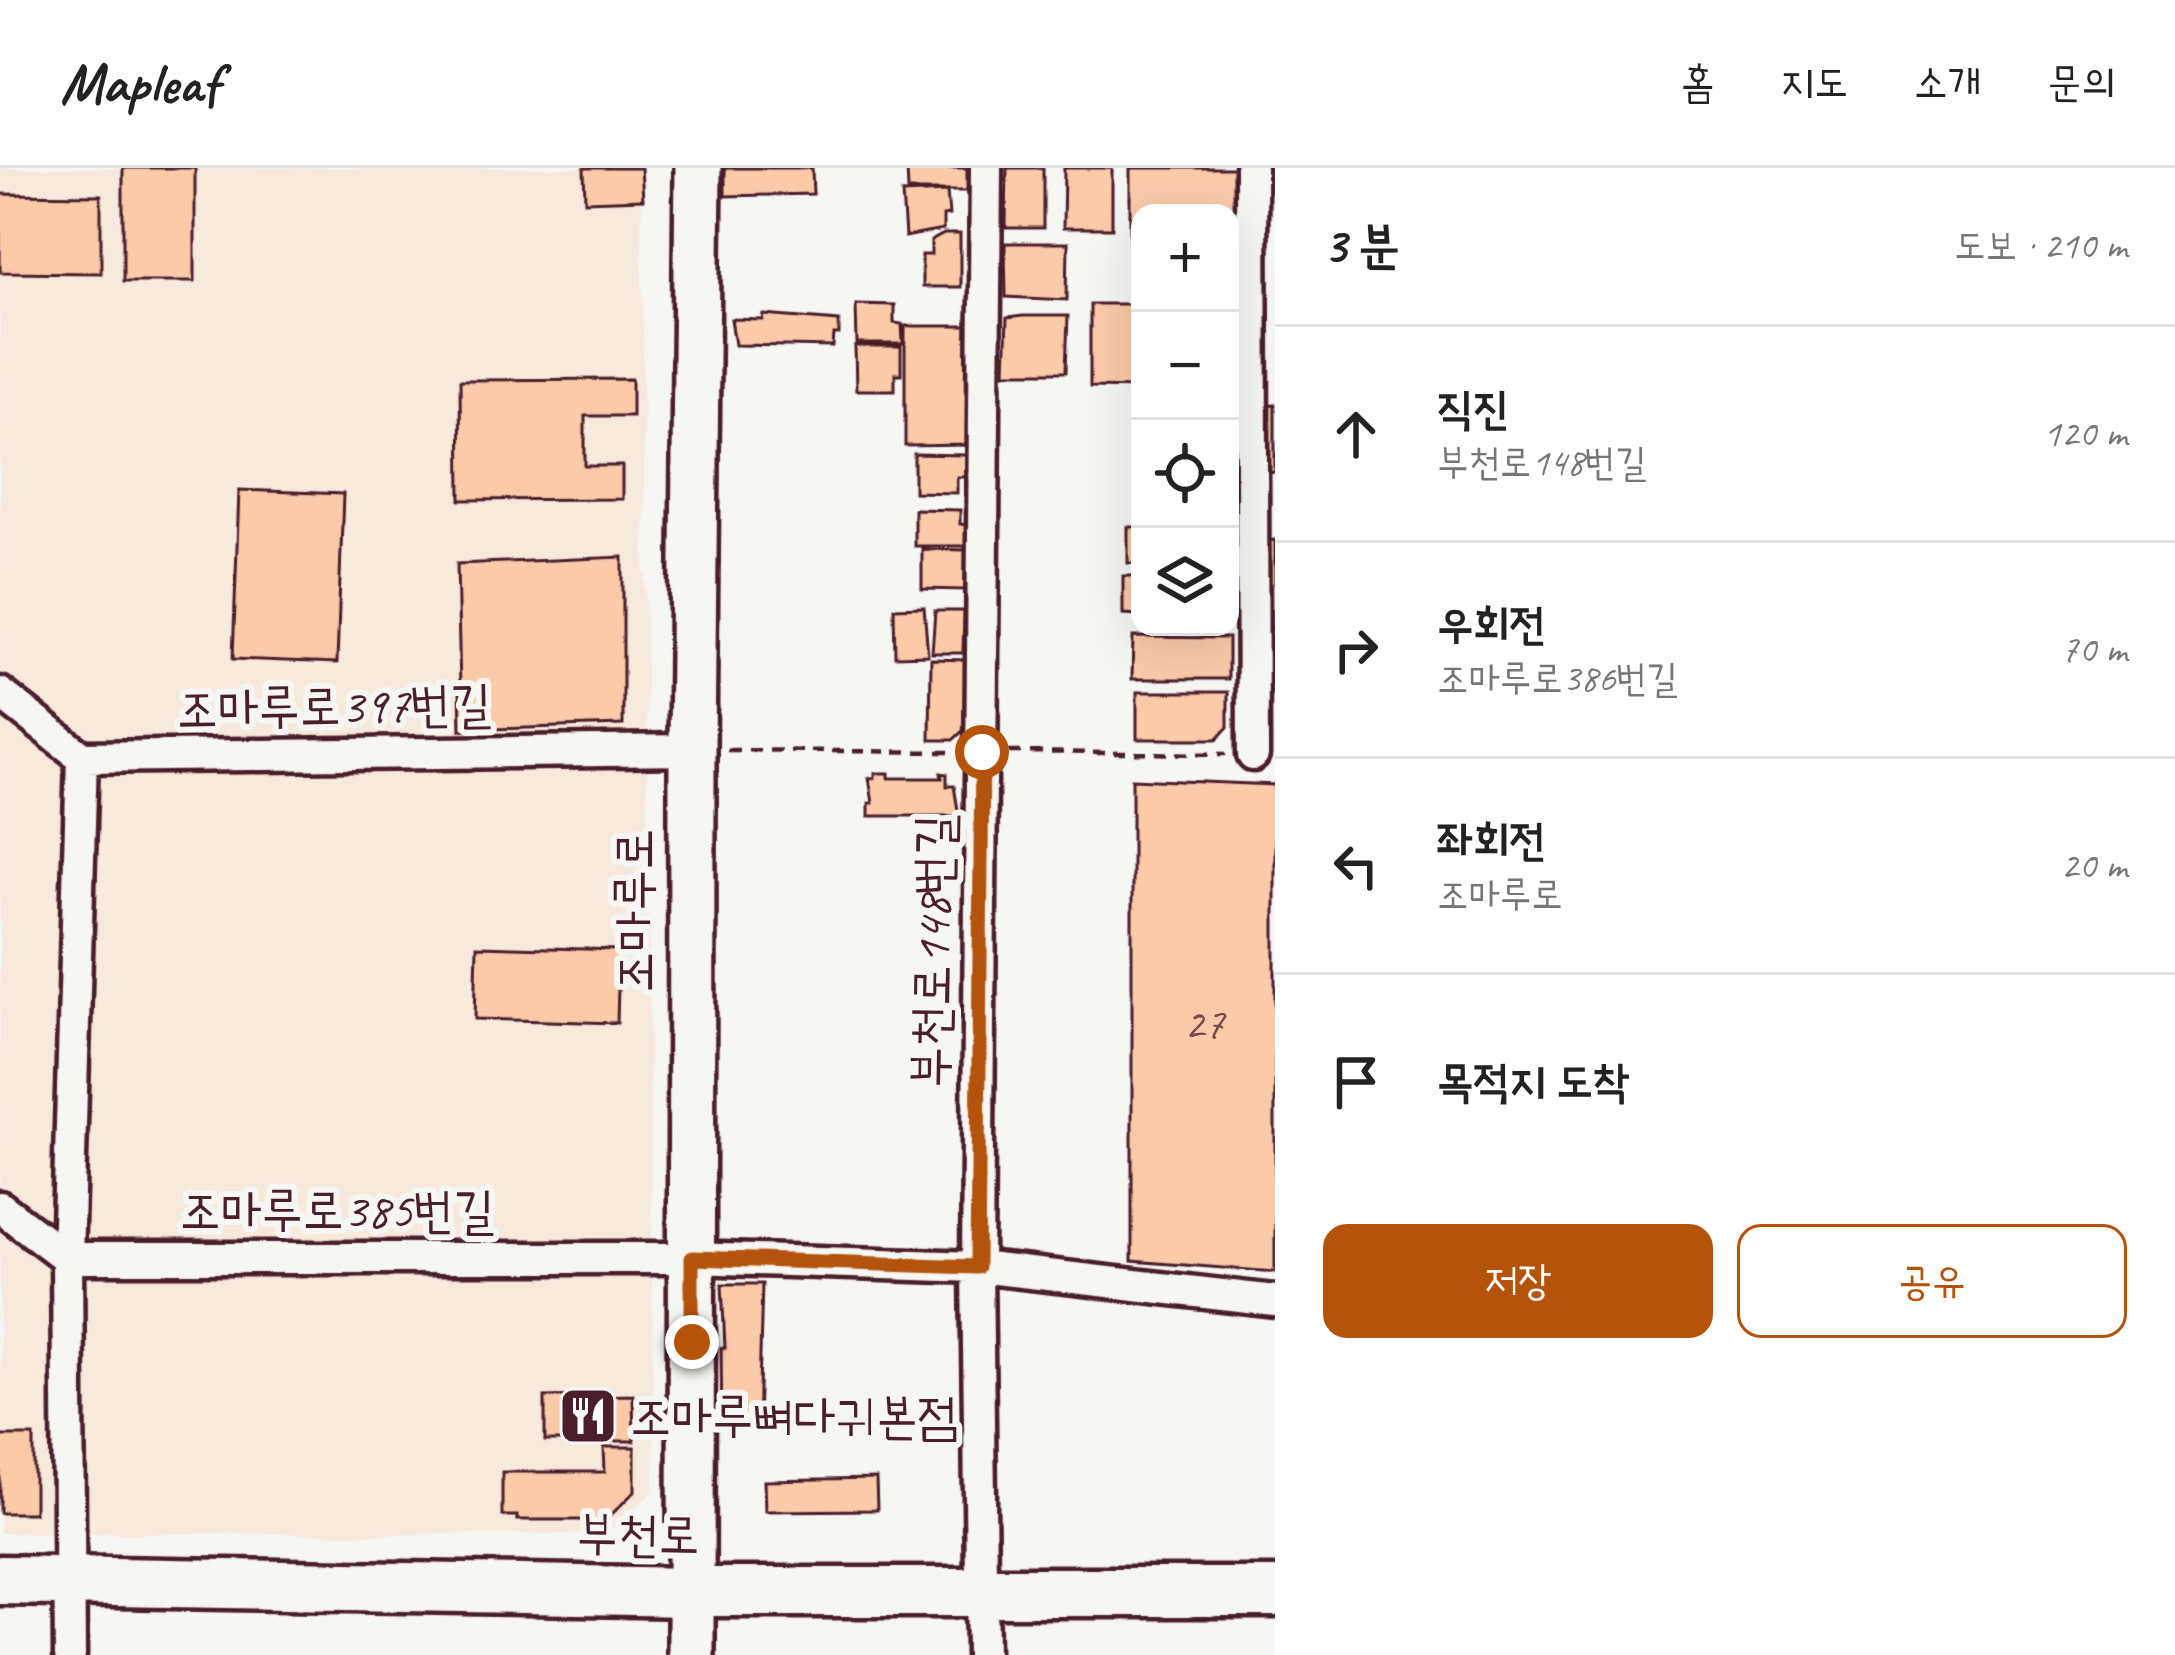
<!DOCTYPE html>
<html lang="ko">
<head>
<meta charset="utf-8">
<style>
	body { margin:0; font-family:Caveat,"Poor Story",sans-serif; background:#f2f2f2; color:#222 }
	.controls { position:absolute; right:36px; top:36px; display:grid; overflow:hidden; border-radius:24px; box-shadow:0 12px 48px #0002 }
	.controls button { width:108px; height:108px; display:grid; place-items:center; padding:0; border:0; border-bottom:3px solid #e0e0e0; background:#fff; color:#222; font:60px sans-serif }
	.stop { position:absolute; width:36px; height:36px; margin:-27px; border:9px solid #b45309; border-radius:50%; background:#fff }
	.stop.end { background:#b45309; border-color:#fff; box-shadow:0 3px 12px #0008 }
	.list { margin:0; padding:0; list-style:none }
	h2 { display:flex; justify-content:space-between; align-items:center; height:156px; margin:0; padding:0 48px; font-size:51px }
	h2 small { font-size:39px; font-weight:400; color:#767676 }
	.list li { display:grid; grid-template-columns:78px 1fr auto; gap:36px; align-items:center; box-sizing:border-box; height:216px; padding:0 48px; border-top:3px solid #e0e0e0 }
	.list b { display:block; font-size:45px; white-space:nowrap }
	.list p { margin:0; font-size:39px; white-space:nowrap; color:#767676 }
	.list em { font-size:39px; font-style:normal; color:#767676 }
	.actions { display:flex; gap:24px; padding:36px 48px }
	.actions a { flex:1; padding:27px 0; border:3px solid #b45309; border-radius:24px; text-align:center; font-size:42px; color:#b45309 }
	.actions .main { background:#b45309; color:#fff }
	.icon { flex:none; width:66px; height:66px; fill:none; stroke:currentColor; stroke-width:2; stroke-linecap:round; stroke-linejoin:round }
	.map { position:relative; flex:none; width:1275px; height:1487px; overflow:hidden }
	header { display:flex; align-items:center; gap:72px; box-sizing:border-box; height:168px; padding:0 60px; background:#fff; border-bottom:3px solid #e0e0e0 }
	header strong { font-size:57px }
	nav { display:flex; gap:66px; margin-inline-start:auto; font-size:42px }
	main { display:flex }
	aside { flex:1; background:#fff }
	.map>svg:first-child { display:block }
	.built { fill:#f7e9dc }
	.building { fill:#facaa9; stroke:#4a1f2b; stroke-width:3 }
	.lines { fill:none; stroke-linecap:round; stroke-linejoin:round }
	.street-casing { stroke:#4a1f2b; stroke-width:39 }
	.secondary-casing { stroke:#4a1f2b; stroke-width:54 }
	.primary-casing { stroke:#4a1f2b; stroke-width:57 }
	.path { stroke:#4a1f2b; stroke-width:4.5; stroke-dasharray:12 9; stroke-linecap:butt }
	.street { stroke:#f6f6f2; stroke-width:30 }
	.secondary { stroke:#f6f6f2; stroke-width:45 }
	.primary { stroke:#f6f6f2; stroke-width:48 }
	.route { stroke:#b45309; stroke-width:15 }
	.labels { text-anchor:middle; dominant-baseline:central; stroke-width:12; stroke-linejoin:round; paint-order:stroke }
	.number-label { font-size:45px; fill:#764a4a }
	.street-label { font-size:51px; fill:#4a1f2b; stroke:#f6f6f2 }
	.poi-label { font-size:51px; fill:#4a1f2b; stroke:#f6f6f2; text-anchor:start }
</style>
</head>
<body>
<header>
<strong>Mapleaf</strong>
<nav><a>홈</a><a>지도</a><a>소개</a><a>문의</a></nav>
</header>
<main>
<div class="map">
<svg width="1275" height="1487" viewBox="0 0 1275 1487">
	<rect width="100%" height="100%" fill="#f6f6f2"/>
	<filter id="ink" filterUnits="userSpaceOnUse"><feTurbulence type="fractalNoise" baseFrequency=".00833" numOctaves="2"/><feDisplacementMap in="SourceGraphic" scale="24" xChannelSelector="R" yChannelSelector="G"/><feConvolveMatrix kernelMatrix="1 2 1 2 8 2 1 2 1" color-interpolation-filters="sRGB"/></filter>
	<g filter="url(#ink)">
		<!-- built -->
		<path class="built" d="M0 0H641L654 1323 606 1366 0 1365Z"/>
		<!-- building -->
		<path class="building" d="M123 0H195V113H123Z
			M584 0H641L643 31 585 33Z
			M725 0H812L813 26 725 28Z
			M907 0H967V23H908Z
			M1007 0H1043V60H1006Z
			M1064 0H1112V60H1063Z
			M1130 0H1235V113H1230V45H1140V112H1130Z
			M947 24 949 47 943 48V62L905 69 902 26Z
			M0 26 101 27V105L0 104Z
			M944 66H960V119H922V87H931V73Z
			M1005 75H1068L1067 132 1006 129Z
			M856 136 894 137V155L902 156 903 176H857Z
			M1090 136H1140V220L1090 219Z
			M764 147 839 153V167H834L833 179 735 177 731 151 763 152Z
			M1023 148H1068L1066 204H1005L1007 150Z
			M905 158H970V277L905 278Z
			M855 179H901V206H895V222H856Z
			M632 211V248H585V298H622V331L461 332 460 212Z
			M1275 237V304L1267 305 1265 238Z
			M914 286 966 287V309H957V325L914 324Z
			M239 322 343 326 337 495 233 491Z
			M914 341 960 342V356L968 357 967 378H914Z
			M1128 359H1140V395H1128Z
			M1275 372V460H1267L1265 373Z
			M922 381 966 382 965 422 922 421Z
			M623 389V557L461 562 457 396Z
			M1123 408H1140V447L1123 446Z
			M924 439 928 487 895 488 894 440Z
			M935 443H964L963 485H932Z
			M1133 469 1228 470V511H1132Z
			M931 491 967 492V559L953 572H930Z
			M1137 524H1228V559L1217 571H1137Z
			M875 605H889V610H942L941 605 947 606V618H954L959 648H869V635H873L869 610H875Z
			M1132 611 1275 617V1104L1132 1093Z
			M477 778 619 782 617 855 475 851Z
			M722 1116H762L758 1258H722L721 1180H725Z
			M633 1227 634 1273H545V1229Z
			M0 1268H34V1345H0Z
			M604 1279H635V1323L606 1352H517V1348H502V1304H605Z
			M876 1311 877 1342 765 1343 764 1313Z"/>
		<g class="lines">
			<!-- street casing -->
			<g class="street-casing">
				<path id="street" d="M1251 0 1253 587
					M0 525 82 589 692 582
					M0 1039 67 1090H691L977 1099 1275 1133
					M70 1487 67 1090 82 589
					M982 1487 977 1099 986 0"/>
			</g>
			<!-- secondary casing -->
			<g class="secondary-casing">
				<path id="secondary" d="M691 1487 692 582 698 0"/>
			</g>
			<!-- primary casing -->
			<g class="primary-casing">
				<path id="primary" d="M0 1412 692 1424H1275"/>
			</g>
			<!-- path -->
			<path class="path" d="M727 582 950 584
				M1009 584 1226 586"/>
			<!-- street -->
			<use href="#street" class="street"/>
			<!-- secondary -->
			<use href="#secondary" class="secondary"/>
			<!-- primary -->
			<use href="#primary" class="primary"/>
		</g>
	</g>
	<g class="lines" filter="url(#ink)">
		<!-- route -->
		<path class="route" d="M692 1174V1090L977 1099 982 584"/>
	</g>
	<!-- icons -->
	<defs>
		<g id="restaurant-square" transform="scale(3)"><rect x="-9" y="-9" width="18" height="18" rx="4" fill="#4a1f2b" stroke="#f6f6f2"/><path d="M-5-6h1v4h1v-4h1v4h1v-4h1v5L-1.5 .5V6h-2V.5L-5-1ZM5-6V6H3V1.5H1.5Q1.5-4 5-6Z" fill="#fff"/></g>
	</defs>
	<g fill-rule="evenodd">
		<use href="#restaurant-square" x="588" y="1248"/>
	</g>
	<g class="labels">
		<!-- number labels -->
		<g class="number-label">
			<text x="1204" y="855">27</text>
		</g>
		<!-- street labels -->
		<g class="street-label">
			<text transform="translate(334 538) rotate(-1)">조마루로397번길</text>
			<text transform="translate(634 743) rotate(-90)">조마루로</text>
			<text transform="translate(932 783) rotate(-89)">부천로148번길</text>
			<text x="337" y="1042">조마루로385번길</text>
			<text transform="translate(638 1366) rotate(1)">부천로</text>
		</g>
		<!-- poi labels -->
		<g class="poi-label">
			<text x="630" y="1248">조마루뼈다귀본점</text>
		</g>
	</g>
</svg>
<div class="controls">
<button>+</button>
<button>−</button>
<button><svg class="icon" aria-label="locate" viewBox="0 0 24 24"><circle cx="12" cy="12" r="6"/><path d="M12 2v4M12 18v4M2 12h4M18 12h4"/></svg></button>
<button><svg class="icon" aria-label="layers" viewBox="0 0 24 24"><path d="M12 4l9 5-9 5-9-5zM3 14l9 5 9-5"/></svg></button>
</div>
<div class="stop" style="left:982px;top:584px"></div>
<div class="stop end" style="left:692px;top:1174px"></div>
</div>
<aside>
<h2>3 분<small>도보 · 210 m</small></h2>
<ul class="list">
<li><svg class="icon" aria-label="ahead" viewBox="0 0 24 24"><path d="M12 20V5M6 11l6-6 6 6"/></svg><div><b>직진</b><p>부천로148번길</p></div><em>120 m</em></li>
<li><svg class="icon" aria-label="right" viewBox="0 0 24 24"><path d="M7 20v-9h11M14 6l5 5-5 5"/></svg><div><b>우회전</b><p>조마루로386번길</p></div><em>70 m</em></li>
<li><svg class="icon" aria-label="left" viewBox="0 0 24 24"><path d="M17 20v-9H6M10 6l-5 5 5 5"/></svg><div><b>좌회전</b><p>조마루로</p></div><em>20 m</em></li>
<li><svg class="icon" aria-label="arrive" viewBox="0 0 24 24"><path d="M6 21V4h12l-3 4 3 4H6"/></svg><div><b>목적지 도착</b></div></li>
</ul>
<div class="actions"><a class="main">저장</a><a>공유</a></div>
</aside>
</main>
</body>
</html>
